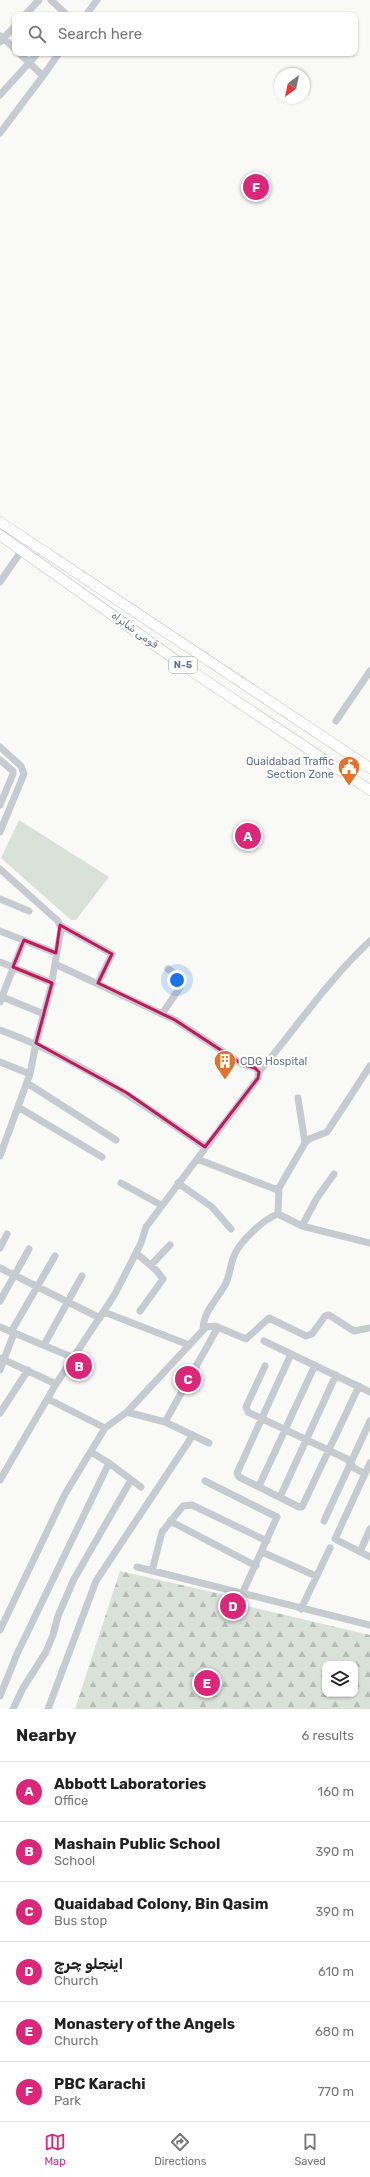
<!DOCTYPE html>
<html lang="en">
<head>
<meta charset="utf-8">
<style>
	body { margin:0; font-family:Rubik,"Noto Sans Arabic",sans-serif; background:#f2f2f2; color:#222 }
	.controls { position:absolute; right:12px; bottom:12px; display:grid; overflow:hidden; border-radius:8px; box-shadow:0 1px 3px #0004 }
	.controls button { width:36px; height:36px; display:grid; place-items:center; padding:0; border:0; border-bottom:1px solid #e0e0e0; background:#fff; color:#222; font:20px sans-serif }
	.compass { position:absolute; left:274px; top:68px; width:36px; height:36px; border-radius:50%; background:#fff; box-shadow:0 1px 3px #0004; rotate:213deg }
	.you { position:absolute; left:177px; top:980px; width:14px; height:14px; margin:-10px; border:3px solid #fff; border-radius:50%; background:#1a73e8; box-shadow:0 0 0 6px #1a73e833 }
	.badge { display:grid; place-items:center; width:26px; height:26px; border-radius:50%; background:#db2777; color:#fff; font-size:13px; font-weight:700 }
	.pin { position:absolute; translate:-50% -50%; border:2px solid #fff; box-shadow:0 1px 4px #0006 }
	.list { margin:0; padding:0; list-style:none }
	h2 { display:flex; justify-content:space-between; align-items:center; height:52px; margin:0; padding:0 16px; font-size:17px }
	h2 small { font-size:13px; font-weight:400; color:#767676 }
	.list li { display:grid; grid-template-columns:26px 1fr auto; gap:12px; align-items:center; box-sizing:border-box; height:60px; padding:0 16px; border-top:1px solid #e0e0e0 }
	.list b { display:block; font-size:15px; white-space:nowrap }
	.list p { margin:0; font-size:13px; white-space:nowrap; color:#767676 }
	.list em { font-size:13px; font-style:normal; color:#767676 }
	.icon { flex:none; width:22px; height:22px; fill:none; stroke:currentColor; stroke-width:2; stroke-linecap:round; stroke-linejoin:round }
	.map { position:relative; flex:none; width:370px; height:1709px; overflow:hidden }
	.search { position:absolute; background:#fff; box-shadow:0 1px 3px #0004; left:12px; right:12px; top:12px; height:44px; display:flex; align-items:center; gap:10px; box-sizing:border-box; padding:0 14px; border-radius:8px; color:#767676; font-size:15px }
	.sheet { height:412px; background:#fff }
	nav { display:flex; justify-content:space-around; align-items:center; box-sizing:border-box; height:56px; border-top:1px solid #e0e0e0; background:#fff; font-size:11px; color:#767676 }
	nav a { display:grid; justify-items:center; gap:2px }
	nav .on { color:#db2777 }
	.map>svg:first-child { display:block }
	.grass { fill:#dae1d8 }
	.forest { fill:url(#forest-firs); fill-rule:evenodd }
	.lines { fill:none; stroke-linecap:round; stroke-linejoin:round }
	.highway-casing { stroke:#babcc0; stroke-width:11 }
	.minor { stroke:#c7cace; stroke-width:7 }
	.highway { stroke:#fff; stroke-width:10 }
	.marked { fill:none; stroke:#c2185b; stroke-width:3; stroke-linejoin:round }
	.labels { text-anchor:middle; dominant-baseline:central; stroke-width:4; stroke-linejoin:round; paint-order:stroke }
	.shield { fill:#fff; stroke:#959eac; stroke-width:1 }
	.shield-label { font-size:10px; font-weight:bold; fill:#687588 }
	.street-label { font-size:11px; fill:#687588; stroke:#fff }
	.poi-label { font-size:11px; fill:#687588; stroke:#fff; text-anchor:end }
</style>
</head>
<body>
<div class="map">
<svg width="370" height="1709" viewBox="0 0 370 1709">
	<defs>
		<pattern id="forest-firs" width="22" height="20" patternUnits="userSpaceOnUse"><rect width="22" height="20" fill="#dae1d8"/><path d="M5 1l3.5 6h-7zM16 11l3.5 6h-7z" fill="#b5bbb5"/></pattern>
	</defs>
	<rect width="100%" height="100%" fill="#f9f9f7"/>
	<!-- grass -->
	<path class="grass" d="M19 820 109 877 76 920H71L1 858Z"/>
	<!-- forest -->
	<path class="forest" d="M120 1571 243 1599 242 1605 370 1635V1709H75ZM325 1664H355V1694H325Z"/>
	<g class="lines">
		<!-- highway casing -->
		<g class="highway-casing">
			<path id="highway" d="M0 522 370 768
				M0 535 184 666 370 790"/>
		</g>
		<!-- minor -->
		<path class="minor" d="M51 0 67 15
			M25 15 39 0
			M86 15 97 0
			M1 36 15 49
			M0 42 15 26
			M43 76 59 53
			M0 95 38 53
			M0 133 43 76 19 53
			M0 582 22 550
			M336 721 370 671
			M0 747 21 766 24 774 0 832
			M0 760 13 771V774L0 805
			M0 869 58 921 61 929 51 987 36 1043 30 1074 0 1156
			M0 899 29 911
			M60 925 112 954 98 983
			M0 931 56 953
			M0 962 52 983
			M0 996 44 1014
			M0 1002 24 940
			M162 1014 183 983 182 978 168 969
			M0 1030C75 1057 140 1102 205 1147
			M0 1062 30 1074
			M259 1072C296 1028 328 980 370 941
			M27 1083 116 1140
			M298 1098 305 1143
			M18 1107 102 1157
			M197 1159 275 1189 279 1188 305 1143 309 1139 327 1132 370 1066
			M121 1183 161 1205
			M178 1183 212 1207 231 1229
			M279 1188 278 1214 302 1226 370 1243
			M302 1226 317 1198 334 1174
			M0 1248 7 1234
			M136 1253 156 1270 163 1279 140 1311
			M151 1265 170 1245
			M0 1268 100 1318
			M0 1301 29 1249
			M104 1312 189 1345
			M0 1327 74 1358
			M203 1329C203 1313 217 1299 225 1285 230 1276 230 1265 234 1256 239 1242 265 1218 278 1214
			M11 1332 55 1256
			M264 1341 370 1392
			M44 1345 82 1276
			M291 1354 237 1473 239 1477 299 1507H302L359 1386
			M0 1358 56 1384
			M265 1366 246 1407 248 1412 347 1459 354 1468 365 1474
			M0 1370 14 1333
			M48 1399 105 1428
			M127 1412 165 1422 209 1443
			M0 1413 28 1370
			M165 1422 218 1327
			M91 1452 109 1463 141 1487
			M370 1463 335 1539 370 1557
			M0 1480 56 1384 115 1294 141 1243 146 1227 258 1078 259 1072 255 1068 242 1064 175 1020 55 964
			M205 1481 277 1517 242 1594
			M259 1486 315 1365
			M280 1497 336 1375
			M170 1521 256 1566
			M324 1521 370 1421
			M262 1552 316 1576
			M360 1552 370 1529
			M137 1567 370 1625
			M152 1571 162 1532 183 1506 192 1505 267 1541
			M301 1609 330 1548
			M0 1630 65 1494 105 1428 127 1412 206 1327 215 1326 246 1339 269 1318 306 1336 312 1334 325 1316 329 1315 354 1331 370 1328
			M0 1696 17 1654 109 1463
			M13 1709 23 1688 46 1652 53 1635 58 1616 74 1579 131 1480
			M48 1709 96 1581 193 1435"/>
		<!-- highway -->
		<use href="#highway" class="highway"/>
	</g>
	<!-- marked area -->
	<path class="marked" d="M60 925 112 954 98 983 175 1020 242 1064 255 1068 259 1072 258 1078 205 1147 127 1093 36 1043 52 983 13 967 24 940 56 953Z"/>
	<!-- icons -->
	<defs>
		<g id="civic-pin" transform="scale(1.15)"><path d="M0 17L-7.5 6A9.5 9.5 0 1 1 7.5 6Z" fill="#e6712a" stroke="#fff"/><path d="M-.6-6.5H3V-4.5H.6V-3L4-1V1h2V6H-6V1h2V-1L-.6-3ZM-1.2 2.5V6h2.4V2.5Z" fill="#fff"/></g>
		<g id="building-pin" transform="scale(1.15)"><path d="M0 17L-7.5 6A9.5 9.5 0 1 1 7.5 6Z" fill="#e6712a" stroke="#fff"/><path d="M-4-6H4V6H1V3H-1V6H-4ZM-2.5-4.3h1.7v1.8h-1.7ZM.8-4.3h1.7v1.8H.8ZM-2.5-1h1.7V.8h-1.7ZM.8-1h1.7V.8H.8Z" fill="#fff"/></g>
	</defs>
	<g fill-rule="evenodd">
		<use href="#civic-pin" x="349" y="767"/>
		<use href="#building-pin" x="225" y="1061"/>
	</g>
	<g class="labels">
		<!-- shield labels -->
		<rect class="shield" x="169" y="657" width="28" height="16" rx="3"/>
		<g class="shield-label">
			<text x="183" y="665">N-5</text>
		</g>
		<!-- street labels -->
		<g class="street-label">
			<text transform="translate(135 630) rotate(36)">قومی شاہراہ</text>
		</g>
		<!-- poi labels -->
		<g class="poi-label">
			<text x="334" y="761">Quaidabad Traffic<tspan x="334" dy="13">Section Zone</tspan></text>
			<text x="240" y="1061" text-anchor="start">CDG Hospital</text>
		</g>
	</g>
</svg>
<div class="controls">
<button><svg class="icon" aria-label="layers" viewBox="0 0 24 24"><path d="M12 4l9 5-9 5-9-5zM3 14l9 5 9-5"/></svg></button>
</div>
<svg class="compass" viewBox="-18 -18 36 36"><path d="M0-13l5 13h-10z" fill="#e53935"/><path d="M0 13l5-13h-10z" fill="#767676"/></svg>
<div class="you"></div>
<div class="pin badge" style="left:248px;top:836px">A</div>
<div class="pin badge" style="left:79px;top:1366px">B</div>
<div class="pin badge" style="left:188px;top:1379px">C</div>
<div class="pin badge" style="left:233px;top:1606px">D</div>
<div class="pin badge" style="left:207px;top:1683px">E</div>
<div class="pin badge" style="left:256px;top:187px">F</div>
<div class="search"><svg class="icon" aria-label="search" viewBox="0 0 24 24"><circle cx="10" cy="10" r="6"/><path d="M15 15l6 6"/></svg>Search here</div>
</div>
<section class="sheet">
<h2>Nearby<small>6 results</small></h2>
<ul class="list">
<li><span class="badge">A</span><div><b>Abbott Laboratories</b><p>Office</p></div><em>160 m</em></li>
<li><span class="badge">B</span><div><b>Mashain Public School</b><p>School</p></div><em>390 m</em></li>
<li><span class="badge">C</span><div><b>Quaidabad Colony, Bin Qasim</b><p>Bus stop</p></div><em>390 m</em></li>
<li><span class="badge">D</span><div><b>اینجلو چرچ</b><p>Church</p></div><em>610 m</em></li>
<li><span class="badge">E</span><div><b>Monastery of the Angels</b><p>Church</p></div><em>680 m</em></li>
<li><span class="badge">F</span><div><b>PBC Karachi</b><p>Park</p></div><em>770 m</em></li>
</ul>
</section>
<nav>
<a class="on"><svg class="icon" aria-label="map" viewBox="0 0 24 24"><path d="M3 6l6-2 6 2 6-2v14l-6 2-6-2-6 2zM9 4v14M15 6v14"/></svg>Map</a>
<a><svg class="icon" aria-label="directions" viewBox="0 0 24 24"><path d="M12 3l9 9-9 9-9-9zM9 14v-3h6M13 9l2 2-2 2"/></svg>Directions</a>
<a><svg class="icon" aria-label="saved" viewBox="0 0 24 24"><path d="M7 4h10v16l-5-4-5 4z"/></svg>Saved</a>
</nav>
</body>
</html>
